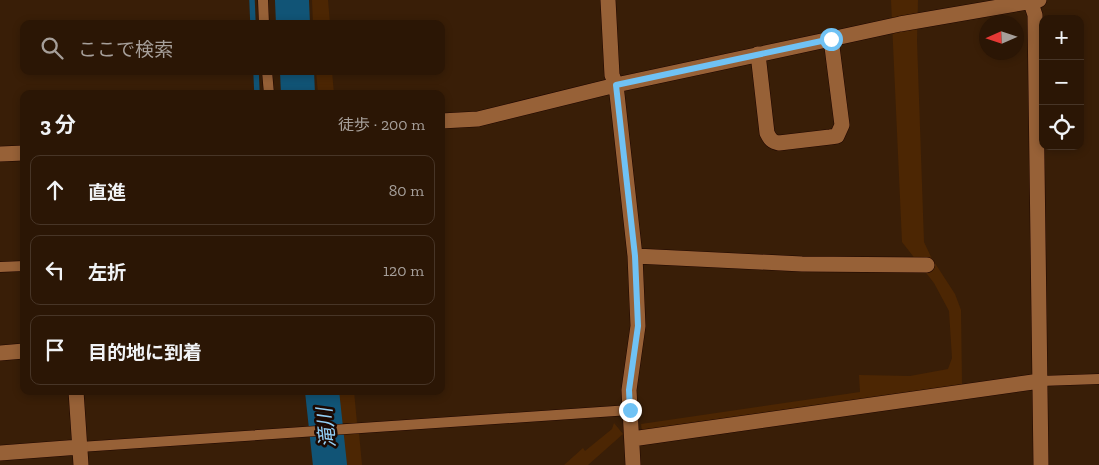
<!DOCTYPE html>
<html lang="ja">
<head>
<meta charset="utf-8">
<style>
	body { margin:0; font-family:"Zilla Slab","Noto Sans JP",serif; background:#372313; color:#f1f3f6 }
	.controls { position:absolute; right:15px; top:15px; display:grid; overflow:hidden; border-radius:10px; box-shadow:0 2px 8px #0003 }
	.controls button { width:45px; height:45px; display:grid; place-items:center; padding:0; border:0; border-bottom:1px solid #473527; background:#2b1605; color:#f1f3f6; font:25px sans-serif }
	.compass { position:absolute; left:979px; top:15px; width:45px; height:45px; border-radius:50%; background:#2b1605; box-shadow:0 2px 8px #0003; rotate:267deg }
	.stop { position:absolute; width:15px; height:15px; margin:-11px; border:4px solid #70c2f4; border-radius:50%; background:#fff }
	.stop.end { background:#70c2f4; border-color:#fff; box-shadow:0 1px 5px #0008 }
	.list { margin:0; padding:0; list-style:none }
	h2 { display:flex; justify-content:space-between; align-items:center; height:65px; margin:0; padding:0 20px; font-size:21px }
	h2 small { font-size:16px; font-weight:400; color:#a69f9a }
	.list li { display:grid; grid-template-columns:32px 1fr auto; gap:15px; align-items:center; box-sizing:border-box; height:70px; margin:0 10px 10px; padding:0 10px; border:1px solid #473527; border-radius:10px }
	.list b { display:block; font-size:19px; white-space:nowrap }
	.list em { font-size:16px; font-style:normal; color:#a69f9a }
	.icon { flex:none; width:28px; height:28px; fill:none; stroke:currentColor; stroke-width:2; stroke-linecap:round; stroke-linejoin:round }
	.map { position:relative; flex:none; width:1099px; height:465px; overflow:hidden }
	.search { position:absolute; background:#2b1605; box-shadow:0 2px 8px #0003; left:20px; top:20px; width:425px; height:55px; display:flex; align-items:center; gap:12px; box-sizing:border-box; padding:0 18px; border-radius:10px; color:#a69f9a; font-size:19px }
	.panel { position:absolute; background:#2b1605; box-shadow:0 2px 8px #0003; left:20px; top:90px; width:425px; height:305px; border-radius:10px }
	.map>svg:first-child { display:block }
	.green { fill:#4c2603 }
	.lines { fill:none; stroke-linecap:round; stroke-linejoin:round }
	.stream { stroke:#115476; stroke-width:5.5 }
	.river { stroke:#115476; stroke-width:34 }
	.lane-casing { stroke:#1f0600; stroke-width:11 }
	.street-casing { stroke:#1f0600; stroke-width:16 }
	.lane { stroke:#976137; stroke-width:10 }
	.street { stroke:#976137; stroke-width:15 }
	.route { stroke:#70c2f4; stroke-width:6 }
	.labels { text-anchor:middle; dominant-baseline:central; stroke-width:5; stroke-linejoin:round; paint-order:stroke }
	.water-label { font-size:20px; font-style:italic; fill:#94d0f6; stroke:#1c0800 }
</style>
</head>
<body>
<div class="map">
<svg width="1099" height="465" viewBox="0 0 1099 465">
	<rect width="100%" height="100%" fill="#391e07"/>
	<!-- green -->
	<path class="green" d="M312 0H328L330 24H313Z
		M891 0H918L917 41 924 242 931 257 955 294 961 310 962 384 950 388 642 432 641 424 860 392 859 375 910 376 948 369 952 358 949 311 934 283 902 242Z
		M316 71H332L334 94H318Z
		M337 391H354L357 423H342Z
		M614 423 623 434 588 465H564L583 448 585 451 612 429Z
		M359 433 362 465H343V434Z"/>
	<g class="lines">
		<!-- stream -->
		<path class="stream" d="M252 0 253 24
			M256 71 257 94"/>
		<!-- river -->
		<path class="river" d="M292 0 293 24
			M297 71 298 94
			M322 391 330 465"/>
		<!-- lane casing -->
		<g class="lane-casing">
			<path id="lane" d="M263 0 264 24
				M267 71 269 94
				M0 267 24 266
				M1040 381 1099 379
				M80 447 630 410"/>
		</g>
		<!-- street casing -->
		<g class="street-casing">
			<path id="street" d="M608 0 612 75 616 85 635 256 638 326 629 390 633 465
				M1030 0 1035 15 1041 465
				M758 54 767 133C770 139 772 142 779 143L830 137 837 136 842 125 831 39
				M441 121 478 119 616 85 831 39 900 24 1039 0
				M0 154 24 153
				M635 256 802 264 927 265
				M0 353 24 351
				M76 391 81 465
				M632 439 1040 381
				M0 453 80 447"/>
		</g>
		<!-- lane -->
		<use href="#lane" class="lane"/>
		<!-- street -->
		<use href="#street" class="street"/>
	</g>
	<g class="lines">
		<!-- route -->
		<path class="route" d="M630 410 629 390 638 326 635 256 616 85 831 39"/>
	</g>
	<g class="labels">
		<!-- water labels -->
		<g class="water-label">
			<text transform="translate(326 428) rotate(-96)">滝川</text>
		</g>
	</g>
</svg>
<div class="controls">
<button>+</button>
<button>−</button>
<button><svg class="icon" aria-label="locate" viewBox="0 0 24 24"><circle cx="12" cy="12" r="6"/><path d="M12 2v4M12 18v4M2 12h4M18 12h4"/></svg></button>
</div>
<svg class="compass" viewBox="-18 -18 36 36"><path d="M0-13l5 13h-10z" fill="#e53935"/><path d="M0 13l5-13h-10z" fill="#a69f9a"/></svg>
<div class="stop" style="left:831px;top:39px"></div>
<div class="stop end" style="left:630px;top:410px"></div>
<div class="search"><svg class="icon" aria-label="search" viewBox="0 0 24 24"><circle cx="10" cy="10" r="6"/><path d="M15 15l6 6"/></svg>ここで検索</div>
<section class="panel">
<h2>3 分<small>徒歩 · 200 m</small></h2>
<ul class="list">
<li><svg class="icon" aria-label="ahead" viewBox="0 0 24 24"><path d="M12 20V5M6 11l6-6 6 6"/></svg><div><b>直進</b></div><em>80 m</em></li>
<li><svg class="icon" aria-label="left" viewBox="0 0 24 24"><path d="M17 20v-9H6M10 6l-5 5 5 5"/></svg><div><b>左折</b></div><em>120 m</em></li>
<li><svg class="icon" aria-label="arrive" viewBox="0 0 24 24"><path d="M6 21V4h12l-3 4 3 4H6"/></svg><div><b>目的地に到着</b></div></li>
</ul>
</section>
</div>
</body>
</html>
